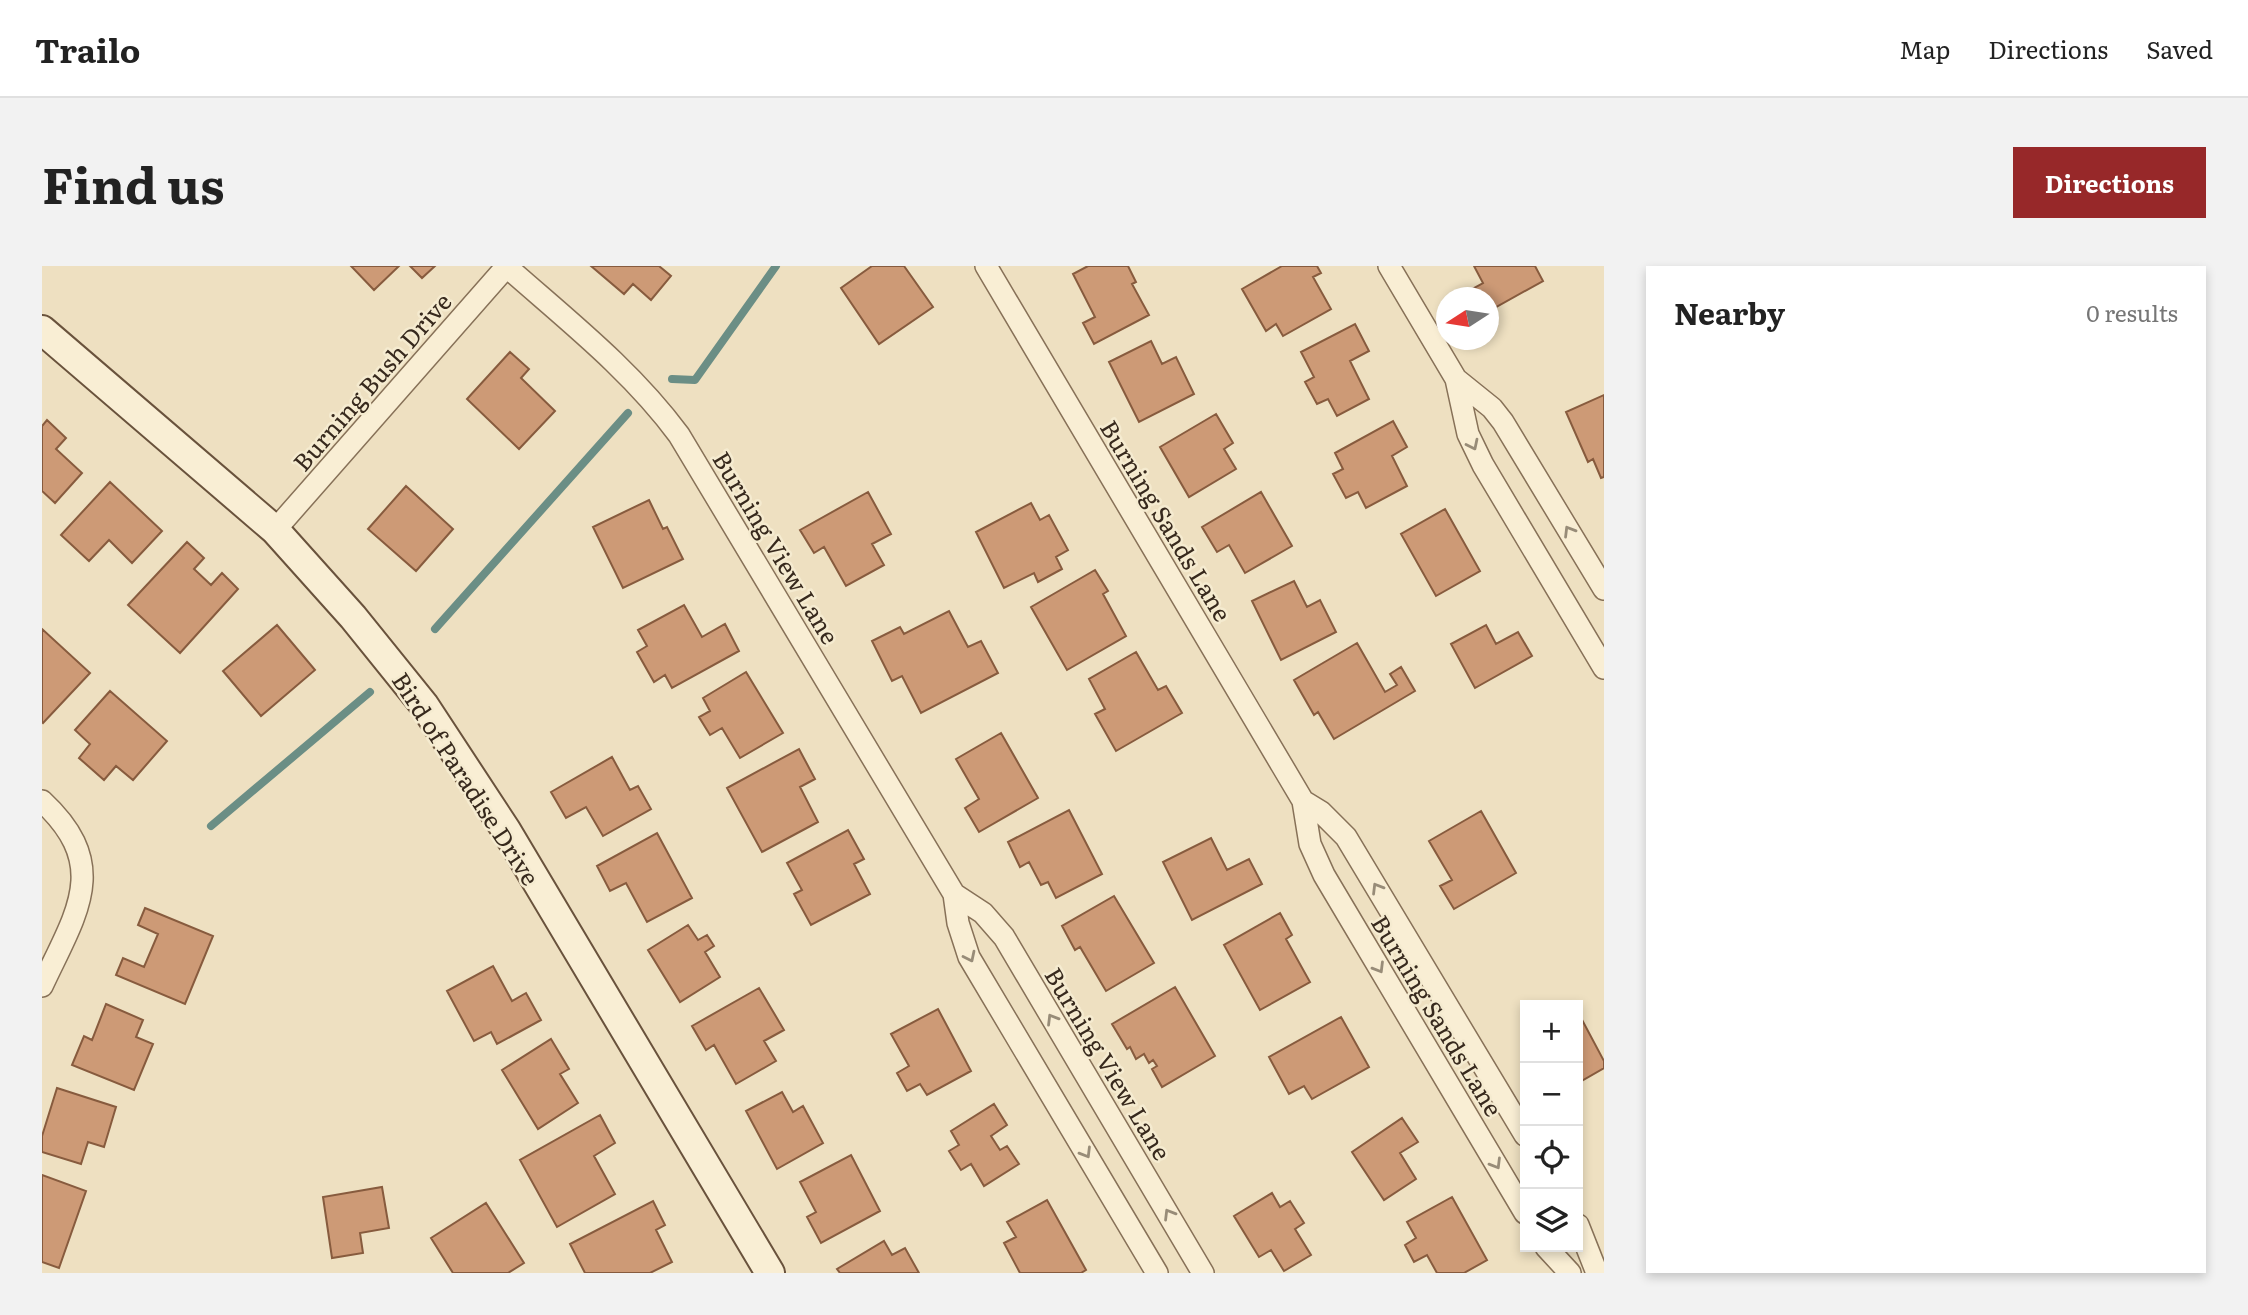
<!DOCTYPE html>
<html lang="en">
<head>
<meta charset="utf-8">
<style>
	body { margin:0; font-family:Literata,serif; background:#f2f2f2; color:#222 }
	.controls { position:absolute; right:21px; bottom:21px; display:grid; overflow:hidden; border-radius:0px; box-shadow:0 4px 10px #0003 }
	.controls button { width:63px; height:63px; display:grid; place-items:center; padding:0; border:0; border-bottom:2px solid #e0e0e0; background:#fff; color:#222; font:35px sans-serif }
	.compass { position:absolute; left:1394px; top:21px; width:63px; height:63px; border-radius:50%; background:#fff; box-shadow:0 4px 10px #0003; rotate:258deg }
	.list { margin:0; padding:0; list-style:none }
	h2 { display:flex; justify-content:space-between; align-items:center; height:91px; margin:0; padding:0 28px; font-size:30px }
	h2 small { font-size:23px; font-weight:400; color:#767676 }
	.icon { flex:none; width:38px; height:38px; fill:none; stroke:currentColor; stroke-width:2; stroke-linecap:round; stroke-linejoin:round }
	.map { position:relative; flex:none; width:1562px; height:1007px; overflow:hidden; border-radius:0px }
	header { display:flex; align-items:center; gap:42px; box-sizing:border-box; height:98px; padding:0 35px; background:#fff; border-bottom:2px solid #e0e0e0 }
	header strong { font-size:33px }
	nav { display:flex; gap:38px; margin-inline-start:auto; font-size:24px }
	.intro { display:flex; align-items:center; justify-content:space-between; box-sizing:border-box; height:168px; padding:0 42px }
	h1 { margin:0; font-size:49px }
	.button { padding:18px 32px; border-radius:0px; background:#972829; color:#fff; font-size:24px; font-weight:700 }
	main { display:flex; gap:42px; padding:0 42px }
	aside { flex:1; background:#fff; border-radius:0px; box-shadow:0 4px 10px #0003 }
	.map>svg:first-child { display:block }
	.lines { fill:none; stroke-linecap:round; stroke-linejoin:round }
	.stream { stroke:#6b8e85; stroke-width:8 }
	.building { fill:#cd9a76; stroke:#875b3e; stroke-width:2 }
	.street-casing { stroke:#877158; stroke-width:24 }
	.secondary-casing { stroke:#69523c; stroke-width:32 }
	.street { stroke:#f9eed4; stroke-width:21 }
	.secondary { stroke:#f9eed4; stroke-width:28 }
	.oneway { stroke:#988c78 }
	.labels { text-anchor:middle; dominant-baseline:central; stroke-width:5; stroke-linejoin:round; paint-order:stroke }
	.street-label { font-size:24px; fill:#37291d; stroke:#f5ebd0 }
</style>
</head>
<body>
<header>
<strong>Trailo</strong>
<nav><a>Map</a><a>Directions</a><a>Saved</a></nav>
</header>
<div class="intro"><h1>Find us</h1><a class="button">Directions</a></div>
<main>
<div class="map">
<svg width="1562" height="1007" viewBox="0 0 1562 1007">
	<rect width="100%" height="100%" fill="#eee0c1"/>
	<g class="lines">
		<!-- stream -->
		<path class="stream" d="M630 113 653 114 734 0
			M393 363 586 147
			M169 560 328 426"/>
	</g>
	<!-- building -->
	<path class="building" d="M309 0H357L332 24Z
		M368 0H393L380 12Z
		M549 0H617L629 10 609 34 591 18 582 28Z
		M830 0H862L891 41 837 78 799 22Z
		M1046 0H1086L1094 16 1090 18 1107 49 1052 78 1041 57 1053 51 1031 8Z
		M1240 0H1275L1279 7 1271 11 1289 43 1241 70 1234 58 1224 65 1200 23Z
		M1432 0H1493L1501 15 1447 45V32H1428L1425 26 1441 17Z
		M1313 58 1327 85 1308 95 1327 133 1295 150 1286 133 1275 138 1263 116 1272 111 1259 86Z
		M1109 75 1120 98 1134 91 1152 128 1097 156 1067 96Z
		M468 86 487 103 479 112 513 145 477 183 425 133Z
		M1562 129V211L1559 212 1551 193 1546 196 1524 146Z
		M1174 148 1191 177 1182 183 1194 203 1147 231 1118 181Z
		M5 154 24 172 14 183 40 207 13 237 0 225V160Z
		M1351 155 1365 181 1350 190 1365 220 1324 242 1316 226 1304 232 1291 208 1301 203 1293 187Z
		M68 216 120 265 90 297 67 274 47 295 19 269Z
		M364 220 411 263 374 305 326 263Z
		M826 226 849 268 830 278 842 299 804 320 782 281 772 287 758 264Z
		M1219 226 1250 280 1203 307 1187 279 1175 286 1160 261Z
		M607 234 621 263 625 261 641 293 581 322 551 261Z
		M989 237 998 254 1007 249 1026 284 1014 291 1020 303 996 316 992 307 962 322 934 266Z
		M1403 243 1438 305 1394 330 1359 268Z
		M145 276 162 292 152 303 169 319 180 307 196 323 138 387 86 339Z
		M1053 304 1066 325 1061 328 1084 370 1025 404 989 341Z
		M1252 315 1265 341 1278 334 1294 366 1239 394 1210 335Z
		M642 339 660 371 683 358 697 385 630 422 623 409 612 416 595 386 605 380 596 364Z
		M907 345 926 381 939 375 956 407 879 447 860 410 850 415 830 375 858 361 862 368Z
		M235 359 273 404 219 450 181 405Z
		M1444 359 1454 378 1476 366 1490 390 1433 422 1409 378Z
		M0 363 48 407 1 457 0 456Z
		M1315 377 1343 426 1355 419 1348 408 1359 401 1373 425 1292 473 1276 446 1272 449 1252 414Z
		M1094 386 1116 424 1124 420 1140 447 1074 485 1053 448 1063 443 1047 413Z
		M704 406 741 467 698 492 680 462 668 469 657 451 668 445 661 432Z
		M68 425 125 475 91 514 74 500 62 514 37 492 48 478 33 464Z
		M959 467 996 532 937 566 923 542 937 533 914 493Z
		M757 483 773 513 758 521 776 556 720 586 685 522Z
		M570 491 588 524 596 520 609 543 561 570 544 541 524 552 509 526Z
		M1027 544 1060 608 1014 632 1006 616 999 619 987 596 978 601 966 576Z
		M1439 545 1474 607 1412 643 1398 620 1410 614 1387 575Z
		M806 564 822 593 812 598 828 628 769 659 752 628 760 624 745 597Z
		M615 567 650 632 605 656 584 617 568 625 555 600Z
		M1169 572 1185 604 1207 593 1220 618 1150 654 1121 596Z
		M1072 630 1112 697 1064 725 1038 681 1033 684 1020 660Z
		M103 642 171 670 143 738 74 709 81 692 102 701 116 668 96 659Z
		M1238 647 1250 669 1244 673 1268 716 1218 744 1182 679Z
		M646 659 656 674 665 669 672 680 663 686 678 711 638 736 606 684Z
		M451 700 470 735 484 727 499 754 455 778 449 766 432 775 405 725Z
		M1133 721 1173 790 1120 821 1110 803 1115 800 1111 794 1107 797 1102 788 1094 793 1088 781 1085 783 1070 758Z
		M717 722 742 764 722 775 734 795 694 818 672 779 664 784 650 760Z
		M64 738 101 754 94 771 111 778 92 824 30 799 42 770 50 774Z
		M896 743 929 805 885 829 878 818 865 825 855 807 867 800 849 768Z
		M1538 750 1562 795V802L1536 817V752Z
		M1299 751 1327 801 1270 833 1262 820 1247 828 1227 791Z
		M509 773 527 803 518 808 536 837 496 863 460 804Z
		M15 822 74 841 62 881 46 876 39 898 0 886V870Z
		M740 826 751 846 761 840 781 877 735 903 704 845Z
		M952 838 965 859 949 870 958 884 965 880 977 898 942 920 929 898 919 904 907 885 917 879 909 865Z
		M558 849 573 877 552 890 573 928 515 961 478 894Z
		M1360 852 1376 876 1358 887 1374 913 1342 934 1310 886Z
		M809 889 838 945 779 977 765 951 774 946 758 916Z
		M0 909 44 925 17 1002 0 996Z
		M340 921 347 962 318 967 321 987 290 992 281 931Z
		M1230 927 1238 941 1248 935 1262 957 1253 963 1269 989 1242 1005 1229 984 1217 991 1192 950Z
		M1410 931 1445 994 1422 1007H1395L1385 989 1372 996 1363 979 1374 972 1365 956Z
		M1005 934 1044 1004 1039 1007H978L962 977 974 971 965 956Z
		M611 935 623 959 614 964 630 996 608 1007H543L528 978Z
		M444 937 482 997 466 1007H411L389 972Z
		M842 975 850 989 863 982 877 1007H798L795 1003Z"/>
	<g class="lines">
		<!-- street casing -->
		<g class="street-casing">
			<path id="street" d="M944 0 1261 535
				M1347 0 1414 113 1426 168 1441 199 1562 402
				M465 1C525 54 589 104 637 169L912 628
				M1414 113 1450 142 1461 156 1562 323
				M233 264 465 0
				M0 535C70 600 34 647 0 720
				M1483 869 1304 571 1279 546 1261 535 1268 578 1282 609 1483 947
				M1536 959 1555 1007
				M1504 981 1528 1007
				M1115 1007 927 691 916 657 912 628 941 647 962 671 1161 1007"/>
		</g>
		<!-- secondary casing -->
		<g class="secondary-casing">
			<path id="secondary" d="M0 64 233 264 311 351 382 439 464 564 728 1007"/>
		</g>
		<!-- street -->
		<use href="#street" class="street"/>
		<!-- secondary -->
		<use href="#secondary" class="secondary"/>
	</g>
	<!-- one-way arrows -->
	<defs><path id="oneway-chevron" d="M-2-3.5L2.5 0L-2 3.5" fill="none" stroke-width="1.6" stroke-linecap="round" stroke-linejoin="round" transform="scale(1.75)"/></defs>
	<g class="oneway">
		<use href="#oneway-chevron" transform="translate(1431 179) rotate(64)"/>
		<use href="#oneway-chevron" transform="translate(1527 265) rotate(-121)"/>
		<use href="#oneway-chevron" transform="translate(1335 622) rotate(-121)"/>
		<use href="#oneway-chevron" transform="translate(928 691) rotate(64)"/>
		<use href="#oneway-chevron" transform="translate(1337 702) rotate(59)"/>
		<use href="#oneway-chevron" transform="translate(1010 753) rotate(-121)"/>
		<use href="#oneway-chevron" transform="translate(1044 887) rotate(59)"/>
		<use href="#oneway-chevron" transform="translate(1454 898) rotate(59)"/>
		<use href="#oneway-chevron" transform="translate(1127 948) rotate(-121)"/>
	</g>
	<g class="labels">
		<!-- street labels -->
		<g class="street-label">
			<text transform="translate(329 115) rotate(-49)">Burning Bush Drive</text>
			<text transform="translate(1125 254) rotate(59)">Burning Sands Lane</text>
			<text transform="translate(735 281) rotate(59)">Burning View Lane</text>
			<text transform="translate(425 512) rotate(57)">Bird of Paradise Drive</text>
			<text transform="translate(1396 749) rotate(59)">Burning Sands Lane</text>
			<text transform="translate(1067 797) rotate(59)">Burning View Lane</text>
		</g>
	</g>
</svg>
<div class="controls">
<button>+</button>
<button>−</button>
<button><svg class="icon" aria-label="locate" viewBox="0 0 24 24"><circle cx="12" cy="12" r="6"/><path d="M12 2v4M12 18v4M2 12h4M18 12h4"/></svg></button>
<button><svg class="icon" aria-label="layers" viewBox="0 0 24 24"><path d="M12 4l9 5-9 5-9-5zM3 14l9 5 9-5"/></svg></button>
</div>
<svg class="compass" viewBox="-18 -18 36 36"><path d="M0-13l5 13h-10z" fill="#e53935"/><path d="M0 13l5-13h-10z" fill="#767676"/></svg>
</div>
<aside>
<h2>Nearby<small>0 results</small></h2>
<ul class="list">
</ul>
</aside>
</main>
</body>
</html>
